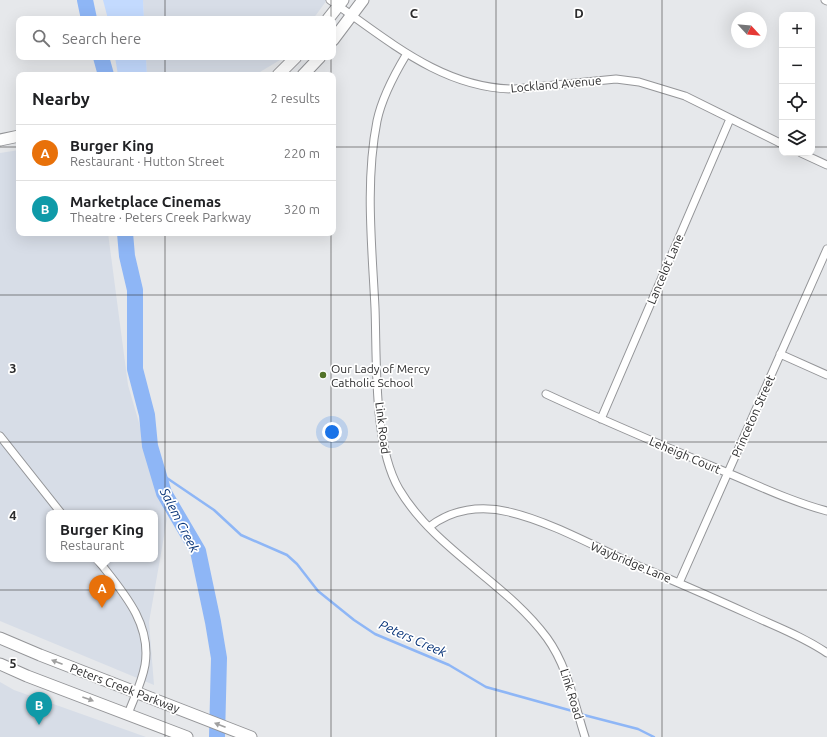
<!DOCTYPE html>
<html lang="en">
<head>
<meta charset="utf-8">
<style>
	body { margin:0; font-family:Ubuntu,sans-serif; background:#f2f2f2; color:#202124 }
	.controls { position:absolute; right:12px; top:12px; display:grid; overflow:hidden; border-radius:8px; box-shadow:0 4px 16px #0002 }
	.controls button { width:36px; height:36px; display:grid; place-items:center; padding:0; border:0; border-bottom:1px solid #e0e0e0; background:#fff; color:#202124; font:20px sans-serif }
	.compass { position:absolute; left:731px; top:12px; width:36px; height:36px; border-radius:50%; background:#fff; box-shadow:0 4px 16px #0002; rotate:116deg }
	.you { position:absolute; left:332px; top:432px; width:14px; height:14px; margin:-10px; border:3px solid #fff; border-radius:50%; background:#1a73e8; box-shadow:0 0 0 6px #1a73e833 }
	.badge { display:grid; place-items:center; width:26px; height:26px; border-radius:50%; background:#2563eb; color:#fff; font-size:13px; font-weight:700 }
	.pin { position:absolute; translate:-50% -33px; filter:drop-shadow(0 1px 2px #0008) }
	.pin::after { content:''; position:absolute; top:21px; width:14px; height:12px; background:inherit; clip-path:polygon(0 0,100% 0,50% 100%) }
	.popup { position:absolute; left:46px; top:510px; width:112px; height:52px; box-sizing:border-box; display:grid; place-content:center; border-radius:8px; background:#fff; filter:drop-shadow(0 1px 3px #0005); font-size:13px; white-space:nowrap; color:#757577 }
	.popup b { font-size:15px; color:#202124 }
	.popup::after { content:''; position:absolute; left:50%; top:100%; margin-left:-8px; border:8px solid transparent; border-top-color:#fff }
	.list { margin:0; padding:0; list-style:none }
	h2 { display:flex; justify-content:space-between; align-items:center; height:52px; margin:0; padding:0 16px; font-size:17px }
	h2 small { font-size:13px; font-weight:400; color:#757577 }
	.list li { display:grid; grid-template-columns:26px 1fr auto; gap:12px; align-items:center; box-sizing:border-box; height:56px; padding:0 16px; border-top:1px solid #e0e0e0 }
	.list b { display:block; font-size:15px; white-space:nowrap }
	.list p { margin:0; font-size:13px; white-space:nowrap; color:#757577 }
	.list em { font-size:13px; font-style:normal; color:#757577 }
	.icon { flex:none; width:22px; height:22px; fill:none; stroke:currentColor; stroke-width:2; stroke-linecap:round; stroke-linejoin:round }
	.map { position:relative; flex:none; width:827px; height:737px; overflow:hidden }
	.search { position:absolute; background:#fff; box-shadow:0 4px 16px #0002; left:16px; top:16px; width:320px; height:44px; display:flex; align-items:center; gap:10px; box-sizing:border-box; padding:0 14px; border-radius:8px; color:#757577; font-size:15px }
	.panel { position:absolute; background:#fff; box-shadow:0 4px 16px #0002; left:16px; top:72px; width:320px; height:164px; border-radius:8px }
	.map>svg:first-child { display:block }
	.built { fill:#d7dde7; fill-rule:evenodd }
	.green { fill:#c3dafe }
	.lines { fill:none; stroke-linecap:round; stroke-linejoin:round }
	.stream { stroke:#8eb6f6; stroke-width:2.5 }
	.river { stroke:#8eb6f6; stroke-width:16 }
	.minor-casing { stroke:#949598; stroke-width:9 }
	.primary-casing { stroke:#949598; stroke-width:13 }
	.minor { stroke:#fff; stroke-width:7 }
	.primary { stroke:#fff; stroke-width:11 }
	.oneway { fill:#a0a0a0 }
	.grid { fill:none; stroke:#2c2c2d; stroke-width:1; stroke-opacity:0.55 }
	.poi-dot { fill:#537329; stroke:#fff; stroke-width:1.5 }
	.labels { text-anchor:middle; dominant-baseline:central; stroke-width:3.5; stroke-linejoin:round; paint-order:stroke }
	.street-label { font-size:12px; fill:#2c2c2d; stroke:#fff }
	.poi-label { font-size:12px; fill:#2c2c2d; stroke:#fff; text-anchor:start }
	.water-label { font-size:13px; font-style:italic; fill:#073378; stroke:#fff }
	.grid-label { font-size:13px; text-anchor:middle; font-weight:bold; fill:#2c2c2d; stroke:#fff; stroke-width:3.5; stroke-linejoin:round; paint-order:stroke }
</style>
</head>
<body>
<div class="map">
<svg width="827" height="737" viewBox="0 0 827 737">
	<rect width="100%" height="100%" fill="#e6e8eb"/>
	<!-- built -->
	<path class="built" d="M143 0H327L313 19H144Z
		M146 57H285L255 75H147Z
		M19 150V233H108L128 385 167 519 149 622 154 685 0 621V153ZM49 513H155V559H49Z
		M0 682 14 690 146 737H0Z"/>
	<!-- green -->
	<path class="green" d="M103 0H143L144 19H108Z
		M115 57H146L147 75H118Z"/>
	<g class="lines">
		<!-- stream -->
		<path class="stream" d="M158 472 214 510 241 535 287 555 297 564 318 591 354 620 375 634 449 665 486 687 576 712
			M580 714 638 729 654 737"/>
		<!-- river -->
		<path class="river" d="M85 0 89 19
			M101 57 106 75
			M125 233 127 256 135 290V369L147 415 150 446 164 493 198 551 213 622 219 658 217 737"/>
		<!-- minor casing -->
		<g class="minor-casing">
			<path id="minor" d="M330 0C387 39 442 89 515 89L616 79 639 82 685 96 782 144
				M825 0 827 1
				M406 55C394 75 382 97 377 121 365 182 372 246 375 308 377 360 373 444 399 489 435 550 506 582 547 638 568 667 574 703 585 737
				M801 153 827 165
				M780 354 827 375
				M546 394C602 420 659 444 716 468 753 483 789 501 827 511
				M601 419 730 119
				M0 436 61 513
				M429 527C452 509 481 505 509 512 548 521 592 545 629 562 670 579 711 597 751 615 777 627 804 637 827 653
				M97 559C121 590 152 622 145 665 142 682 134 698 128 714
				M679 583 827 249"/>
		</g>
		<!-- primary casing -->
		<g class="primary-casing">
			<path id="primary" d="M328 19 343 0
				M333 40 363 0
				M278 75 296 57
				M303 75 320 57
				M0 140 19 136
				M0 638 40 655 251 737
				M0 664 27 676 187 737"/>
		</g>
		<!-- minor -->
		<use href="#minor" class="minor"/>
		<!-- primary -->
		<use href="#primary" class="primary"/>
	</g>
	<!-- one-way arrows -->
	<defs><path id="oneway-solid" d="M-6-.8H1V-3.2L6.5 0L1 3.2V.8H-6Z"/></defs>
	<g class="oneway">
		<use href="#oneway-solid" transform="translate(57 662) rotate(-159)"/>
		<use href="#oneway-solid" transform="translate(88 699) rotate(20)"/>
		<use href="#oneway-solid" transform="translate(220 725) rotate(-159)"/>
	</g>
	<!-- grid -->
	<path class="grid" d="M165 0V19M331 0V19M496 0V737M662 0V737M165 57V75M331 57V75M0 147H19M333 147H782M812 147H827M165 233V737M331 233V737M0 295H827M0 442H827M0 590H827"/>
	<!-- markers -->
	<circle class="poi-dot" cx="323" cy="375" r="4"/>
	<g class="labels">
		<!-- street labels -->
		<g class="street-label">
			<text transform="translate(556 84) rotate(-5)">Lockland Avenue</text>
			<text transform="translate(665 269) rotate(-67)">Lancelot Lane</text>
			<text transform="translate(753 416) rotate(-66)">Princeton Street</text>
			<text transform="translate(383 428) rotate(83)">Link Road</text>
			<text transform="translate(685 455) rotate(23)">Leheigh Court</text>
			<text transform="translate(631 562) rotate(23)">Waybridge Lane</text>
			<text transform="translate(125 688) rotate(21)">Peters Creek Parkway</text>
			<text transform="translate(572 694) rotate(73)">Link Road</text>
		</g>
		<!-- poi labels -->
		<g class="poi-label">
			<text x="331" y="368">Our Lady of Mercy<tspan x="331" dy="14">Catholic School</tspan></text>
		</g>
		<!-- water labels -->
		<g class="water-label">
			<text transform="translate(180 520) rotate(63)">Salem Creek</text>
			<text transform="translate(413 638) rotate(24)">Peters Creek</text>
		</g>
	</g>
	<g class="grid-label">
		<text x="414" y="18">C</text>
		<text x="579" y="18">D</text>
		<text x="13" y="373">3</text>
		<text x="13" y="520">4</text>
		<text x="13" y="668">5</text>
	</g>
</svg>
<div class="controls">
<button>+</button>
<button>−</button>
<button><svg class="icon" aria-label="locate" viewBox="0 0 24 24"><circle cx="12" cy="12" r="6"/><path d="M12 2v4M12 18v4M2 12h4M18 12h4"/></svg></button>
<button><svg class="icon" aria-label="layers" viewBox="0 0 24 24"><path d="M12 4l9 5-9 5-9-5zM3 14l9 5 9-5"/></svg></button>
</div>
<svg class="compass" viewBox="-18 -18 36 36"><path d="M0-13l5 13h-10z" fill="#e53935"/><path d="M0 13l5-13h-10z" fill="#757577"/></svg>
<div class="you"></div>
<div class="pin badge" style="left:102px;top:608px;background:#e8710a">A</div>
<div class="popup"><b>Burger King</b>Restaurant</div>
<div class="pin badge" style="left:39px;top:725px;background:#0f9aa8">B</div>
<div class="search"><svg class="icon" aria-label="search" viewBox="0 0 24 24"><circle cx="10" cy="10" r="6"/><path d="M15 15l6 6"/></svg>Search here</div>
<section class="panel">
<h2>Nearby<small>2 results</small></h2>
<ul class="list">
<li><span class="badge" style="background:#e8710a">A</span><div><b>Burger King</b><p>Restaurant · Hutton Street</p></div><em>220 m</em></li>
<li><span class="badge" style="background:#0f9aa8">B</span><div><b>Marketplace Cinemas</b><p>Theatre · Peters Creek Parkway</p></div><em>320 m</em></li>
</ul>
</section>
</div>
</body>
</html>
